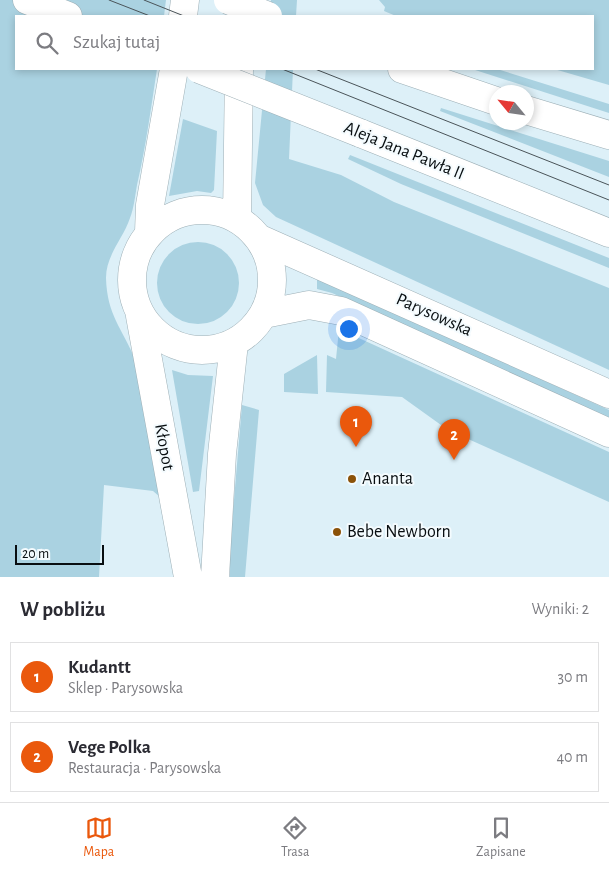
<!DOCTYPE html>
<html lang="pl">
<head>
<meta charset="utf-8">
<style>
	body { margin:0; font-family:"Alegreya Sans",sans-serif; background:#f2f2f3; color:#2b2b33 }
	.compass { position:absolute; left:489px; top:85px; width:45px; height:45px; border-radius:50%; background:#fff; box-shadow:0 2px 8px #0003; rotate:299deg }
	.scale { position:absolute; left:15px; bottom:12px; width:89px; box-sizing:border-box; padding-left:5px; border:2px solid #080e11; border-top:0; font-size:14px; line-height:18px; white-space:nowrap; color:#080e11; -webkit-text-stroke:4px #f4fbfe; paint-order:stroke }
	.you { position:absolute; left:348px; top:328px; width:18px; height:18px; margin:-12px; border:4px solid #fff; border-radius:50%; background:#1a73e8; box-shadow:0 0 0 8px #1a73e833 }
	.badge { display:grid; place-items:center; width:32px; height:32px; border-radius:50%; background:#ea580c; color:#fff; font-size:16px; font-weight:700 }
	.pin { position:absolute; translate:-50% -41px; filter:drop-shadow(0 1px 2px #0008) }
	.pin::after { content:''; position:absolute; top:26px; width:18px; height:15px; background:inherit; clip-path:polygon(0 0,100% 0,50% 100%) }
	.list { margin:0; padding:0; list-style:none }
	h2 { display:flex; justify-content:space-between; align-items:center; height:65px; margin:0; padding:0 20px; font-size:21px }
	h2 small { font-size:16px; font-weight:400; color:#7c7c81 }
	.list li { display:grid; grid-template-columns:32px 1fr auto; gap:15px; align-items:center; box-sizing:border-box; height:70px; margin:0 10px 10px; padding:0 10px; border:1px solid #e1e1e2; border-radius:0px }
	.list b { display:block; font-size:19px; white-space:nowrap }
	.list p { margin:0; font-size:16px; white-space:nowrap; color:#7c7c81 }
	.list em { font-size:16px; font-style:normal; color:#7c7c81 }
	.icon { flex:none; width:28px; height:28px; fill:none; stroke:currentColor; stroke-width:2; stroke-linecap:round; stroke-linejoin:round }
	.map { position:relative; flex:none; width:609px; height:577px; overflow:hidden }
	.search { position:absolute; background:#fff; box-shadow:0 2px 8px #0003; left:15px; right:15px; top:15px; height:55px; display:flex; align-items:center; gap:12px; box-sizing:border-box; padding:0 18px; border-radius:0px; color:#7c7c81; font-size:19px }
	.sheet { height:225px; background:#fff }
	nav { display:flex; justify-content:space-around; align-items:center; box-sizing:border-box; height:70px; border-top:1px solid #e1e1e2; background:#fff; font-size:14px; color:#7c7c81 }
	nav a { display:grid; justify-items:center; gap:2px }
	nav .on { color:#ea580c }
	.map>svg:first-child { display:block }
	.green { fill:#aad2e1 }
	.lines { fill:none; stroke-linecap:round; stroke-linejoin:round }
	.street-casing { stroke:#9dafb6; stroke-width:29 }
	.secondary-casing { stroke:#9dafb6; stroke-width:29 }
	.street { stroke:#fff; stroke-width:28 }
	.secondary { stroke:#fff; stroke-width:28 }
	.tram { stroke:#4a5459; stroke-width:1 }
	.secondary-bridge-casing { stroke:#9dafb6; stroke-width:29; stroke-linecap:butt }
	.secondary-bridge { stroke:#fff; stroke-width:28 }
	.poi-dot { fill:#8b5209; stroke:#f4fbfe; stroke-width:2 }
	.labels { text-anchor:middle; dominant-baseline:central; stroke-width:4; stroke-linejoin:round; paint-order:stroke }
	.street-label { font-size:18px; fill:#080e11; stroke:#f4fbfe }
	.poi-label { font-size:18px; fill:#080e11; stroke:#f4fbfe; text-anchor:start }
</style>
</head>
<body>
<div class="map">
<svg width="609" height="577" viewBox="0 0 609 577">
	<rect width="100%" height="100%" fill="#ddf0f8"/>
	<!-- green -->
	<path class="green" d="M0 0H166L164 16H16V69H157C151 108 146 146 137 185 135 196 134 208 130 218 123 239 106 255 106 278 107 315 122 328 135 359L161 498 153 491 104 485 99 577H0Z
		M271 0H297L296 16H270Z
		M379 0H609V85L554 69H593V16H396L384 11 385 7Z
		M266 69H293L289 159 341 175 394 202 609 288V370L276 217 263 205 255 183Z
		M472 69H497L609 104V113Z
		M441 108 609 161V177L440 111Z
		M183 119 217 131 214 190 211 193 197 191 169 196Z
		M350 155 609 258V268L401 184 348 159Z
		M157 283a41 41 0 1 1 82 0a41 41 0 1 1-82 0Z
		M317 278 609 410V419L332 293 317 289Z
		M339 329 609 452V502L448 430 402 397 326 392 327 355 336 359Z
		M317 355 318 394 284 392V374Z
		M172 370 188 375 213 376 199 491 193 492Z
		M242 405 259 410 245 577H230V547Z"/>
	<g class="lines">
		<!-- street casing -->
		<g class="street-casing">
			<path id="street" d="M183 16 185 0
				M132 280a70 70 0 1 1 140 0a70 70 0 1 1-140 0Z
				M237 219 239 69
				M149 232 150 205 174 69
				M258 238 609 394
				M264 314 309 305 341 311 609 433
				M140 316 188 577
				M215 577 222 454 234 343"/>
		</g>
		<!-- secondary casing -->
		<g class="secondary-casing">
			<path id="secondary" d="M27 0 68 16
				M402 69 496 101
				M526 110 609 135
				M360 133 609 233"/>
		</g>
		<!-- street -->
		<use href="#street" class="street"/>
		<!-- secondary -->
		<use href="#secondary" class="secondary"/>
		<!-- tram -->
		<path class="tram" d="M109 0 150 16
			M144 0 184 16
			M282 69 609 200
			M315 69 609 185"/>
		<!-- secondary-bridge casing -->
		<g class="secondary-bridge-casing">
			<path id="secondary-bridge" d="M228 0 268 16
				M199 69 360 133"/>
		</g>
		<!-- secondary-bridge -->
		<use href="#secondary-bridge" class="secondary-bridge"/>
	</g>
	<!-- markers -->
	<g class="poi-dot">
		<circle cx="352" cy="479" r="5"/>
		<circle cx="337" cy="532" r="5"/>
	</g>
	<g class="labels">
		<!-- street labels -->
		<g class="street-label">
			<text transform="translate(404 151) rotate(22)">Aleja Jana Pawła II</text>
			<text transform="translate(434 315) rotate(24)">Parysowska</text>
			<text transform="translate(164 447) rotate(80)">Kłopot</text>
		</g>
		<!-- poi labels -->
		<g class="poi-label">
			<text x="362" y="479">Ananta</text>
			<text x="347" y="532">Bebe Newborn</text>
		</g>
	</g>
</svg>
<svg class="compass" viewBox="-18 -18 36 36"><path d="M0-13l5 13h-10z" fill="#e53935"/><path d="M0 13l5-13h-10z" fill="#7c7c81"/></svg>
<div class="scale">20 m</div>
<div class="you"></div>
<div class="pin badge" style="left:356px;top:447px">1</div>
<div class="pin badge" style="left:454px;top:460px">2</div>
<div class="search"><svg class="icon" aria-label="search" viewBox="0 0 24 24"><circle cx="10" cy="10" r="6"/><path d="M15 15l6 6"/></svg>Szukaj tutaj</div>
</div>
<section class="sheet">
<h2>W pobliżu<small>Wyniki: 2</small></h2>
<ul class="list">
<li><span class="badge">1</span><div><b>Kudantt</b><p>Sklep · Parysowska</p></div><em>30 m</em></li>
<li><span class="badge">2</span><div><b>Vege Polka</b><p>Restauracja · Parysowska</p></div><em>40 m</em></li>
</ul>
</section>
<nav>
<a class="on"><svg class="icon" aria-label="map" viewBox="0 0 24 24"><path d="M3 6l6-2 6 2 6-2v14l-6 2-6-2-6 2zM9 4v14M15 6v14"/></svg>Mapa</a>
<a><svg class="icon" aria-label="directions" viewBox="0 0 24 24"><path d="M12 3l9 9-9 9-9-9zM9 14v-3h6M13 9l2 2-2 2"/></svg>Trasa</a>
<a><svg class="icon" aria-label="saved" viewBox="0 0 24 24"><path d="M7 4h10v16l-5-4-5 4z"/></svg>Zapisane</a>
</nav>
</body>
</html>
